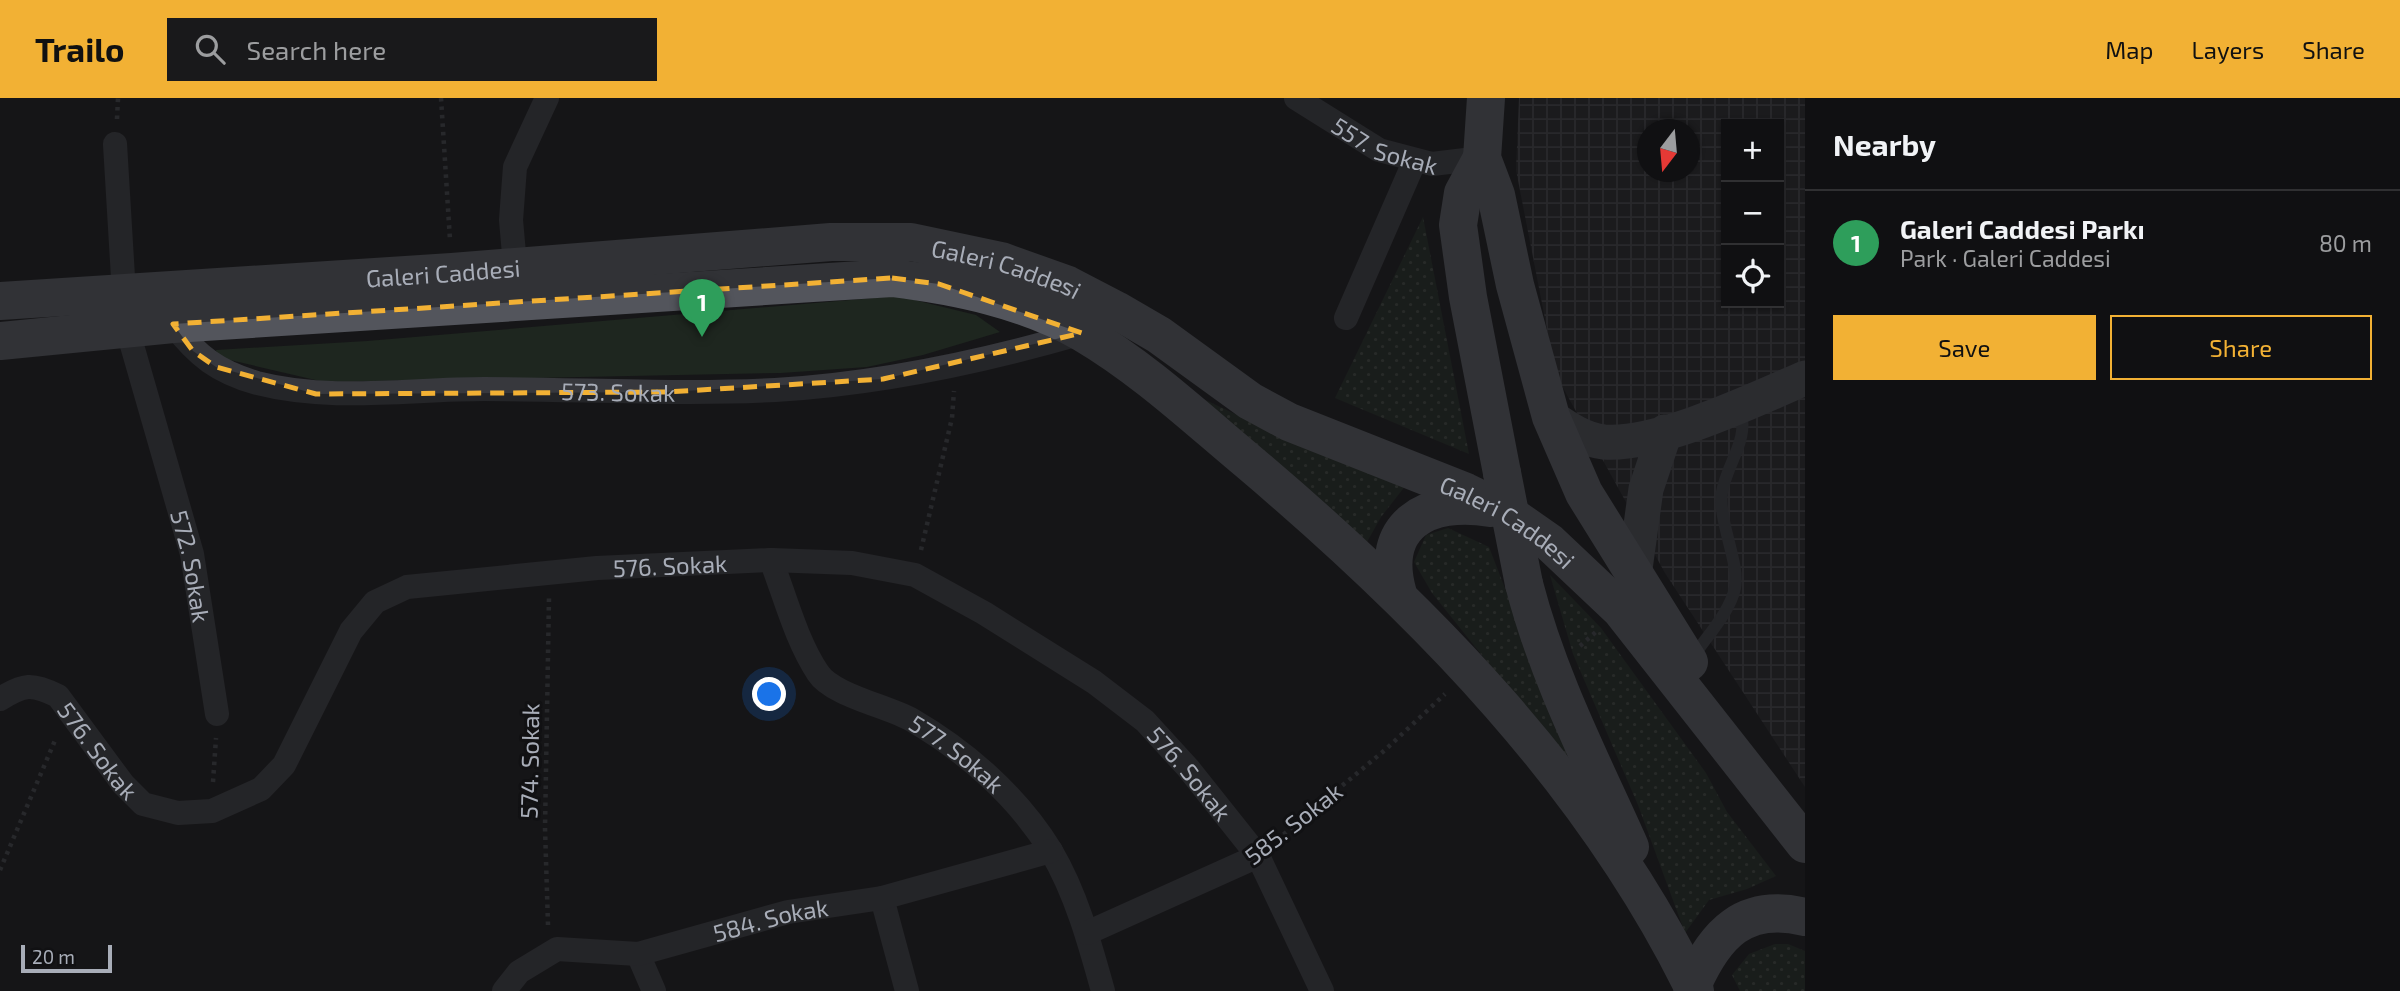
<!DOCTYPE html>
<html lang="en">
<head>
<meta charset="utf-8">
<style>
	body { margin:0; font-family:"Exo 2",sans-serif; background:#19191b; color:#f1f3f6 }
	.controls { position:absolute; right:21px; top:21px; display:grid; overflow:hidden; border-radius:0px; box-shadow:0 2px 5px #0004 }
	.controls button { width:63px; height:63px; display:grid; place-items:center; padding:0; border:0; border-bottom:2px solid #303032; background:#101012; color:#f1f3f6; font:35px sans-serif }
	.compass { position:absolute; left:1637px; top:21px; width:63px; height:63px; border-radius:50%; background:#101012; box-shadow:0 2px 5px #0004; rotate:196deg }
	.scale { position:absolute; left:21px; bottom:18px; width:91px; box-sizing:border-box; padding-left:7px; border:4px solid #a8adb8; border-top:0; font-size:19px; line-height:24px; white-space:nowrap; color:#a8adb8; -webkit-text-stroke:5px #111113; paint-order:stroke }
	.you { position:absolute; left:770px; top:597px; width:24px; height:24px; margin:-18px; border:5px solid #fff; border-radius:50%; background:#1a73e8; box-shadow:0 0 0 10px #1a73e833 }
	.badge { display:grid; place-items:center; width:46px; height:46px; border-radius:50%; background:#f2b134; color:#fff; font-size:23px; font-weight:700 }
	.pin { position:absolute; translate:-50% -58px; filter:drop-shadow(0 2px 4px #0008) }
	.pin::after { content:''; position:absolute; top:37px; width:24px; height:21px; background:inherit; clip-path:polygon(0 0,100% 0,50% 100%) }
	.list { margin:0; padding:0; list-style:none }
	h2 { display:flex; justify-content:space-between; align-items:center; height:91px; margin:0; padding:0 28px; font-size:30px }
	h2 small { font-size:23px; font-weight:400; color:#9c9d9f }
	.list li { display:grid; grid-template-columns:46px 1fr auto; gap:21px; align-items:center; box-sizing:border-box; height:105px; padding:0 28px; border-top:2px solid #303032 }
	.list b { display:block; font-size:26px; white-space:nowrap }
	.list p { margin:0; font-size:23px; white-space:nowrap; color:#9c9d9f }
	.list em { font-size:23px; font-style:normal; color:#9c9d9f }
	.actions { display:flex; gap:14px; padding:21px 28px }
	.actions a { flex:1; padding:16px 0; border:2px solid #f2b134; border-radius:0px; text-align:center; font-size:24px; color:#f2b134 }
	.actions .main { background:#f2b134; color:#111 }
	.icon { flex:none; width:38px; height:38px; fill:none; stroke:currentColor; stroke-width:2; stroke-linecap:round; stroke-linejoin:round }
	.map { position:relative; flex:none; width:1805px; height:893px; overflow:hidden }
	header { display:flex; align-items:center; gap:42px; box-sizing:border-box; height:98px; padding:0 35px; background:#f2b134; color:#111 }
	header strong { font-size:33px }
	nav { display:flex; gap:38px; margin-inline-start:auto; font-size:24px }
	.search { width:490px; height:63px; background:#19191b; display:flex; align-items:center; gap:18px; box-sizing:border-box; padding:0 24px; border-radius:0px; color:#9c9d9f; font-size:26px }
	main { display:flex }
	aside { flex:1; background:#101012 }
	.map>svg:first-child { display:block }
	.industrial { fill:url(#industrial-grid); fill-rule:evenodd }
	.grass { fill:url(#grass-dots) }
	.park { fill:#1e261f }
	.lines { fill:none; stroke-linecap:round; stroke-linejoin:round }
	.path { stroke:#3d3f44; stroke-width:4.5; stroke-dasharray:3.5 5; stroke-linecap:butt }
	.lane { stroke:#37383d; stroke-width:12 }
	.street { stroke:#37383d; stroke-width:24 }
	.secondary { stroke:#45474d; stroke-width:35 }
	.primary { stroke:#53555c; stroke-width:38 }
	.primary-bridge { stroke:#53555c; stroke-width:38 }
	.marked { fill:none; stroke:#f2b134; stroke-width:5; stroke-dasharray:14 9; stroke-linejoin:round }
	.labels { text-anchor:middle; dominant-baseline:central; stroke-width:6; stroke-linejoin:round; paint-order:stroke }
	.street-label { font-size:24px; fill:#a8adb8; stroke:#111113 }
</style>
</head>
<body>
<header>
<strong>Trailo</strong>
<div class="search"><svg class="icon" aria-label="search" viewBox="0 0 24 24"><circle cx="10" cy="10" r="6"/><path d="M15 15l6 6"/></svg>Search here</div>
<nav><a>Map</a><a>Layers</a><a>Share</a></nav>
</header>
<main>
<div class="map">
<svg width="1805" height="893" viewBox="0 0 1805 893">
	<defs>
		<pattern id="industrial-grid" width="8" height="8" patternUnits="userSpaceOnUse" patternTransform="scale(1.75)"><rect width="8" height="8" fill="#222225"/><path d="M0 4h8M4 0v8" fill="none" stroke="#3f3f43"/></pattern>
		<pattern id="grass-dots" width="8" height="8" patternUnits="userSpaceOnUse" patternTransform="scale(1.75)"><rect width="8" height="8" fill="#1e261f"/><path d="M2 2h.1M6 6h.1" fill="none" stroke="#3c433d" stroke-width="1.8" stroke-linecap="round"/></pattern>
	</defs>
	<rect width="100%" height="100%" fill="#161618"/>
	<!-- industrial -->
	<path class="industrial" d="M1519 0H1805V689L1665 475 1556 277 1516 72ZM1726 26H1779V205H1726ZM1647 32H1689V74H1647Z"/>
	<!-- grass -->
	<path class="grass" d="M1423 119 1469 356 1335 300Z
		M1199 299 1327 359 1406 387 1381 419 1367 444Z
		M1448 430 1489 449 1576 675 1432 495 1414 464 1426 437Z
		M1550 477 1601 530 1706 675 1727 714 1776 778 1747 791 1709 802 1685 835 1638 707 1573 556Z
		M1775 846H1788L1805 853V893H1740L1732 877 1749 856Z"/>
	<!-- park -->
	<path class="park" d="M898 198 976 217 1000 234 923 257 867 269 781 275 324 284 217 259 216 252 367 243Z"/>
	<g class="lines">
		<!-- path -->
		<path class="path" d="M441 0 450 142
			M117 21 118 0
			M921 452 952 320 954 293
			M1580 548 1597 533
			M213 684 216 640
			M1277 742 1385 652 1445 596
			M0 772 56 640
			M548 827 545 730 549 499"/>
		<!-- lane -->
		<path class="lane" d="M1693 559C1707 538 1730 514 1735 490 1740 465 1718 424 1722 394 1727 365 1750 341 1740 312"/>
		<!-- street -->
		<g class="street">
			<path id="s1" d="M1296 0 1379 52 1432 66 1482 60"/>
			<path d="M115 46 124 196"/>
			<path d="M515 167 511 122 515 69 547 0"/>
			<path d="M1346 220 1415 62"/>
			<path id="s2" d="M173 226C197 258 218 274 257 285 331 304 408 291 484 291 581 291 678 297 775 292 879 286 982 264 1082 235"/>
			<path id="s3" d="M127 230 192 456 217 616"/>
			<path id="s4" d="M771 462C785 498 796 542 818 575 832 597 887 608 912 622 967 654 1018 699 1051 753 1076 795 1090 846 1103 893"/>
			<path id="s5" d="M0 601C24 586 32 585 58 598L123 686 143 706 178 715 212 713 261 691 284 667 351 533 375 504 407 489 597 470 771 462 852 465 915 477 984 515 1094 584 1145 623 1188 670 1258 758 1322 893"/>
			<path d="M882 800 907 893"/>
			<path d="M1087 835 1258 758"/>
			<path d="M638 856 654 893"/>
			<path id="s6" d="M504 893 519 874 557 851 638 856 788 814 882 800 1051 753"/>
		</g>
		<!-- secondary -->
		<path class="secondary" d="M1551 319C1567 330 1584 342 1604 344 1658 348 1754 302 1805 280
			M1634 478 1646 391 1665 334"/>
		<!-- primary -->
		<g class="primary">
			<path d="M1486 0 1482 60 1496 97 1515 187 1551 319 1584 395 1689 564"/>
			<path d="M1482 60 1463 95 1458 127 1468 199 1502 375"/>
			<path id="s7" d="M0 203 452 174 831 144H911L1001 163 1068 187 1116 212 1159 237 1250 303 1289 324 1466 394 1503 412 1549 444 1621 512 1805 746"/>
			<path d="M0 243 173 226 892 180C956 188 1026 202 1083 235 1144 271 1196 320 1250 365 1425 513 1593 684 1695 893"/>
			<path d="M1524 486C1548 579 1591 662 1630 749"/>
			<path d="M1398 496C1378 427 1427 399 1491 410"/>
			<path d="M1692 888C1715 836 1744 804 1805 819"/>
		</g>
		<!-- primary-bridge -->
		<path class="primary-bridge" d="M1502 375 1524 486"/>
	</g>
	<!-- marked area -->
	<path d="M0 0H1805V893H0ZM892 180 939 186 1082 235 883 281 667 294 316 296 216 269 193 253 173 226Z" fill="#161618" fill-opacity=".55" fill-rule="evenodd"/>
	<path class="marked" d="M892 180 939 186 1082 235 883 281 667 294 316 296 216 269 193 253 173 226Z"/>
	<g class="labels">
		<!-- street labels -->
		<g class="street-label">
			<text stroke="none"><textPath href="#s1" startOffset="102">557. Sokak</textPath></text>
			<text stroke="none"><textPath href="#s7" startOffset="1012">Galeri Caddesi</textPath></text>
			<text stroke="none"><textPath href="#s7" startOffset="444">Galeri Caddesi</textPath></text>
			<text stroke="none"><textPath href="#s2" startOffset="467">573. Sokak</textPath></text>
			<text stroke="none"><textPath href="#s7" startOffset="1578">Galeri Caddesi</textPath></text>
			<text stroke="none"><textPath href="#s5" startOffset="844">576. Sokak</textPath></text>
			<text stroke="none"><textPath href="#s3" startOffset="247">572. Sokak</textPath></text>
			<text stroke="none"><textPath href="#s5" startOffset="130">576. Sokak</textPath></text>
			<text stroke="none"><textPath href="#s4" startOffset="285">577. Sokak</textPath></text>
			<text transform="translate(529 663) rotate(-89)">574. Sokak</text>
			<text stroke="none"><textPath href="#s5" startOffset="1432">576. Sokak</textPath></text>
			<text transform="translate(1293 725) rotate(-38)">585. Sokak</text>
			<text stroke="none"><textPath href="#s6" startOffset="287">584. Sokak</textPath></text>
		</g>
	</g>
</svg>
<div class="controls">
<button>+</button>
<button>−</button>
<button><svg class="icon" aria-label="locate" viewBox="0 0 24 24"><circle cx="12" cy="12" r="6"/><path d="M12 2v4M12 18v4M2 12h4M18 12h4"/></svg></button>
</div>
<svg class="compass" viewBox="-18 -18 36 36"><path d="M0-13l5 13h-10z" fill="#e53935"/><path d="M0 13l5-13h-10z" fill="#9c9d9f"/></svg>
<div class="scale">20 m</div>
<div class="you"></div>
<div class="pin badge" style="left:702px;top:239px;background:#2e9e5b">1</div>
</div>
<aside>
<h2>Nearby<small></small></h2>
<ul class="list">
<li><span class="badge" style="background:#2e9e5b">1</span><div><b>Galeri Caddesi Parkı</b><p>Park · Galeri Caddesi</p></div><em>80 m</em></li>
</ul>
<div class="actions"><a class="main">Save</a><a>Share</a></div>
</aside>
</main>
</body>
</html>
